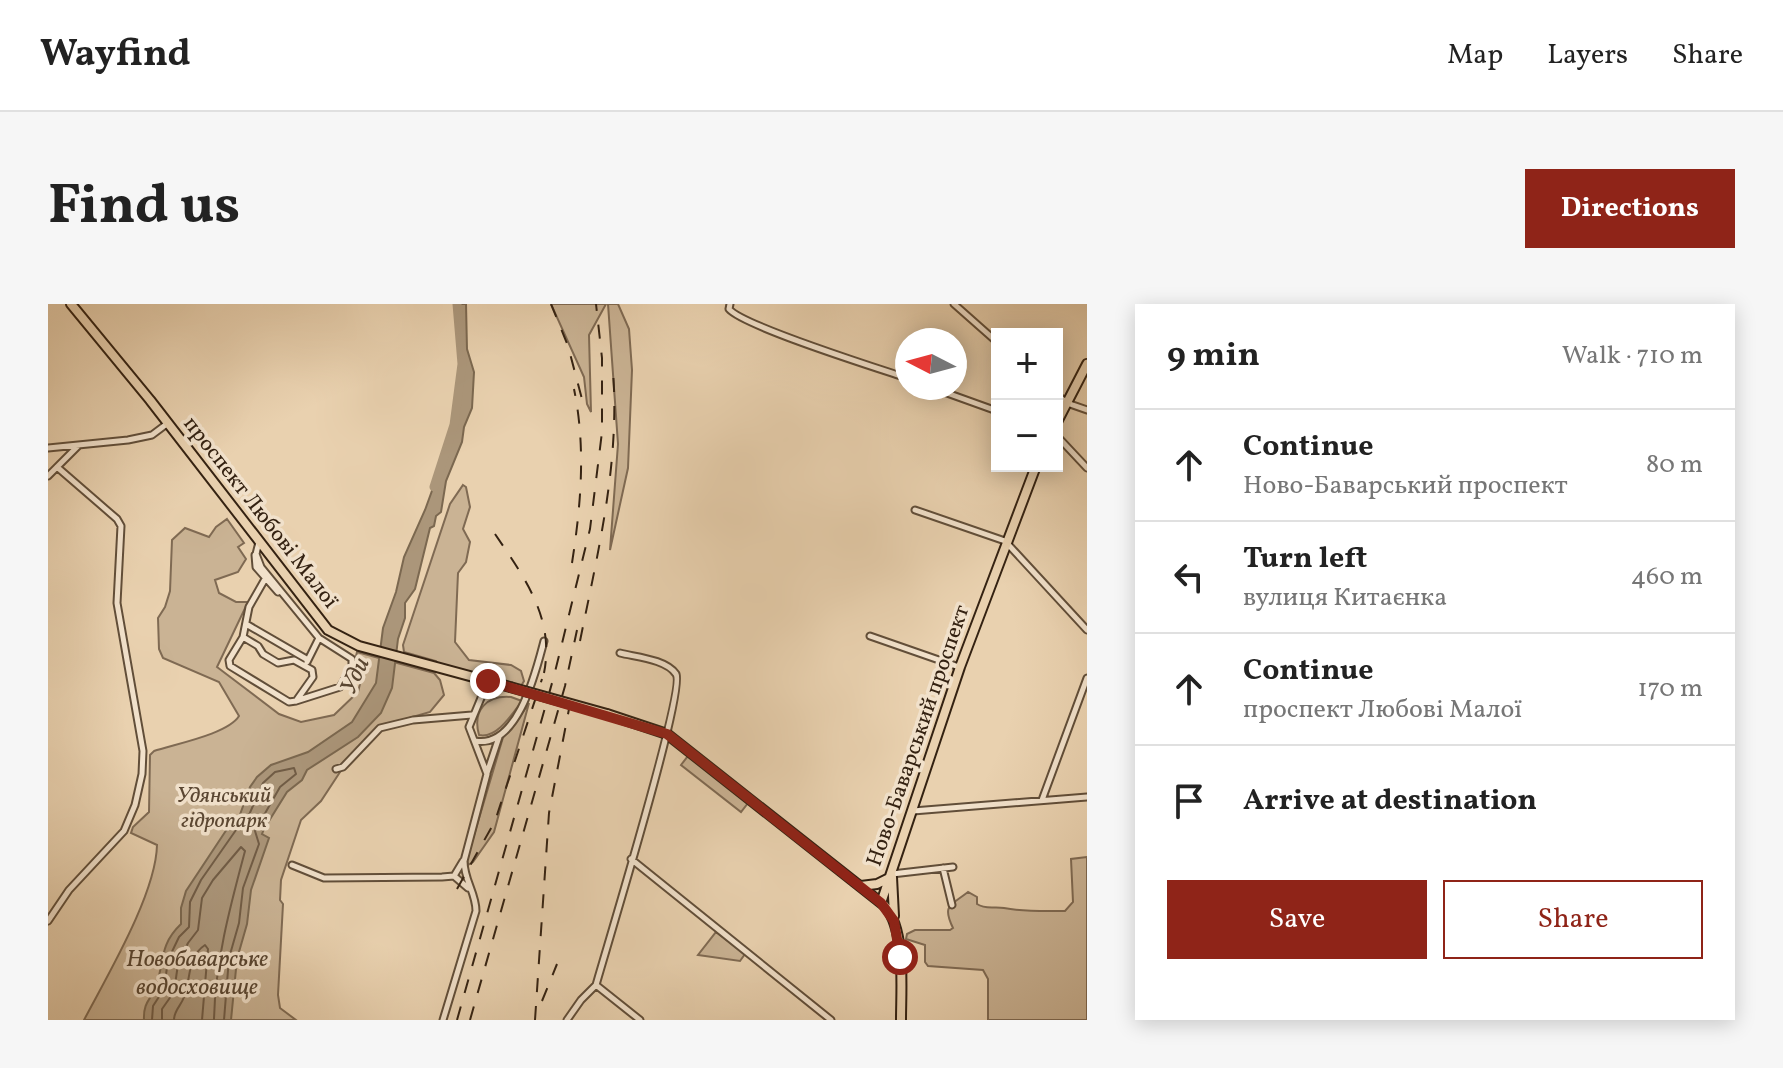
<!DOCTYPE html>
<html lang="en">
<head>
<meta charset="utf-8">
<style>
	body { margin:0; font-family:Vollkorn,serif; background:#f6f6f6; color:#222 }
	.controls { position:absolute; right:24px; top:24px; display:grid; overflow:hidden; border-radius:0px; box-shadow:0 4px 20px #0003 }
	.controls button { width:72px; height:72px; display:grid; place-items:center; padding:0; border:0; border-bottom:2px solid #e0e0e0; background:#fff; color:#222; font:40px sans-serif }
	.compass { position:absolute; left:847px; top:24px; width:72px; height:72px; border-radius:50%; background:#fff; box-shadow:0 4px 20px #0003; rotate:276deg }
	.stop { position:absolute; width:24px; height:24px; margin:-18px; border:6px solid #8f2418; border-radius:50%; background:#fff }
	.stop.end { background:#8f2418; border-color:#fff; box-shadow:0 2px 8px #0008 }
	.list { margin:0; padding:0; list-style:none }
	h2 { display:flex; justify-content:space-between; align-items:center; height:104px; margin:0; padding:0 32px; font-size:34px }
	h2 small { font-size:26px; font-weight:400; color:#767676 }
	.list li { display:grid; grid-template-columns:52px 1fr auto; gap:24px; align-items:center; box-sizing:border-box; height:112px; padding:0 32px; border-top:2px solid #e0e0e0 }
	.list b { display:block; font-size:30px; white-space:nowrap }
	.list p { margin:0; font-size:26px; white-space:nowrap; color:#767676 }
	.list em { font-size:26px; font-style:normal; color:#767676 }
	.actions { display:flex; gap:16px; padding:24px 32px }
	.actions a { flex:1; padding:18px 0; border:2px solid #8f2418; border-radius:0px; text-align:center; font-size:28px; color:#8f2418 }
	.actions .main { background:#8f2418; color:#fff }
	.icon { flex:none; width:44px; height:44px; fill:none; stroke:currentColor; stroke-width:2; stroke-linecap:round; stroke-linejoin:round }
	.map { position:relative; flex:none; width:1039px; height:716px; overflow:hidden; border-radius:0px }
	header { display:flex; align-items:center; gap:48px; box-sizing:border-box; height:112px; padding:0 40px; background:#fff; border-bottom:2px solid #e0e0e0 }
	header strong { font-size:38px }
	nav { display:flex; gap:44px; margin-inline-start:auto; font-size:28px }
	.intro { display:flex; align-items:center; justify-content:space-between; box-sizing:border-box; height:192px; padding:0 48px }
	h1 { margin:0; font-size:56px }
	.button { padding:20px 36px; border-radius:0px; background:#8f2418; color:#fff; font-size:28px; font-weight:700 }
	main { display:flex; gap:48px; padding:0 48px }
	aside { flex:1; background:#fff; border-radius:0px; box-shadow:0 4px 20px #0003 }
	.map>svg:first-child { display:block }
	.green { fill:#cab394; stroke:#7f6a53; stroke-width:2 }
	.water { fill:#ab967a; stroke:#7b6850; stroke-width:2 }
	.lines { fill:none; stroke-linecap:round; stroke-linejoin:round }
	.shore { stroke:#705c46; stroke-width:2 }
	.river { stroke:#ab967a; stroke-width:9 }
	.minor-casing { stroke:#614e39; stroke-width:9 }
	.primary-casing { stroke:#342212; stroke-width:12 }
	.minor { stroke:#f1e1cb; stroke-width:5 }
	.primary { stroke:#e9d1af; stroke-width:8 }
	.rail { stroke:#342212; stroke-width:2; stroke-dasharray:14 14; stroke-linecap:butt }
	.primary-bridge-casing { stroke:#342212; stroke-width:12; stroke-linecap:butt }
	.primary-bridge { stroke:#e9d1af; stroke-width:8 }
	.route { stroke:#8f2418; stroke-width:10 }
	.labels { text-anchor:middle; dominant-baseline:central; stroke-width:7; stroke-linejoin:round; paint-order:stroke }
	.street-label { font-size:22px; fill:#342212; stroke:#f1e1cb }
	.park-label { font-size:22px; font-style:italic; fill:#5a4632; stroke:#f1e1cb }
	.water-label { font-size:24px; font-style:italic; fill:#584531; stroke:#f1e1cb }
</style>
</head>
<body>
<header>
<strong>Wayfind</strong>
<nav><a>Map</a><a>Layers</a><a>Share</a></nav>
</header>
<div class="intro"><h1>Find us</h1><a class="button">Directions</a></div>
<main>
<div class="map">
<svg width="1039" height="716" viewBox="0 0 1039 716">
	<rect width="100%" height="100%" fill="#e9d1af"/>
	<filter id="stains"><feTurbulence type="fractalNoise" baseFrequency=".0025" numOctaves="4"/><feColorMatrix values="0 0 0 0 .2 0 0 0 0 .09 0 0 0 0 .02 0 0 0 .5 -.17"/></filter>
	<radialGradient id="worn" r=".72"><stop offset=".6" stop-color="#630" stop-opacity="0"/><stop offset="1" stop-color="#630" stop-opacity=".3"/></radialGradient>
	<!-- green -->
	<path class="green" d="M503 0H558L541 31 543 108 539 100 536 73Z
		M560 0H570L581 25 584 66 580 164 562 246 570 140Z
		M415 181 418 183 422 203 415 225 422 238 418 258 410 269 407 338 421 356 463 361 473 367 476 377 473 382 391 361 388 357 356 348 355 341 402 200Z
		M179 215 196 239 190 243 198 255 190 268 167 276 171 289 188 298H200L169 363 231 410 253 418 286 411 310 388 315 368 307 356 309 348 386 369 392 376 396 391 382 408 330 423 294 465 273 497 253 516 233 576 232 596 235 600 230 691 232 704 248 716H36C59 672 108 590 109 541L83 529 85 523 101 508 102 451 106 447C127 440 180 430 191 412L171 378 115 354 111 345 110 314 117 303 122 287 124 236 137 224 161 233 168 223Z
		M463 393 474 397C464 410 449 435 431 431 424 406 439 391 463 393Z
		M481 399 446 528 425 558 420 561 419 555 456 430 469 417Z
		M640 452 700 499 693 508 633 461Z
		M1039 553V716H940V675L935 666 880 662 877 658V641L858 635 859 630 867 626H902L905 624C894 601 902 602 920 588L929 593V600C938 606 946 602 956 604 976 608 995 607 1017 607L1025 598 1023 555Z
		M668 628 697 650 692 657 650 651Z"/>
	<!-- water -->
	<path class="water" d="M411 0H418L419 45 426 68 424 104 416 123 414 138 398 177 393 208 388 212 386 222 382 224 367 285 357 299V314L350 335 344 384 333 409 310 433 259 466 254 476 239 488 216 525 214 530 221 534 203 586 199 620 189 655 183 716H96C95 697 104 695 109 680 116 656 112 640 133 620V604L138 587 183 519 190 516 202 483 209 473 223 461 260 448 304 418 328 379 335 324 348 288 356 253 377 206 402 137 414 71 415 40Z"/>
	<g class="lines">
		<!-- shore -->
		<path class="shore" d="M104 716 105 702 116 685 120 656 131 633 141 623 142 598 153 576 188 526 197 520 215 479 227 468 246 464 248 470 232 483 207 527 211 540 195 584 191 619 181 654 176 716
			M114 716V705L126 688 130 660 140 639 150 626 154 594 165 576 193 543 197 547C182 603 167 658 166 716
			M126 716C126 706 133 702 136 693 143 675 139 653 157 641L160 645 154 716"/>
		<!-- river -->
		<path class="river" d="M386 183 406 121 414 60 409 0"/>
		<!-- minor casing -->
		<g class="minor-casing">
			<path id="minor" d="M682 0 681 5C695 22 829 64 859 74
				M906 0 949 38
				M885 84 949 107
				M1009 91 1019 99 1039 106
				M1009 132 1039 164
				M0 144 80 136 104 131 120 119
				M0 172 30 142
				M867 206 957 237 1039 326
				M211 238 208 250 213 263 271 334 304 355V363L292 383 248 397 241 398 182 362 181 356 195 333 210 342 215 350 230 359 246 356 264 366 265 373 248 397
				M207 251 208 263 230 288
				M198 320 260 356
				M822 332 911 363
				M195 333 201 303 217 275
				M259 358 271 334
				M427 437C470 445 488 367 496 337
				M288 465 295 463 332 424 365 416 424 411
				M439 469 451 433
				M994 496 1039 374
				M865 507 1039 493
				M583 555 783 716
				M244 561 276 574 394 573 406 572 415 557
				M895 564 904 601
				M844 570 905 563
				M406 572 420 584
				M0 617 21 586 76 527 87 501 94 470 95 447 69 299 73 222 69 215 9 163
				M548 681C558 645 638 385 628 370 618 355 587 353 572 349
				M548 681 592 716
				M395 716 428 607C428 589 416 576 416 557L439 470 421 423 440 377
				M519 716 533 696 548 681"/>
		</g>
		<!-- primary casing -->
		<g class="primary-casing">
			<path id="primary" d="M23 0 102 96 280 326 311 342 462 383
				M1009 118 1039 60
				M559 410 619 430 837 602C858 627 853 684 853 716
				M844 573 846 612
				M813 582 829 580 841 574
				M833 599 912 363 988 162"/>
		</g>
		<!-- minor -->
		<use href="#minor" class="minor"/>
		<!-- primary -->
		<use href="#primary" class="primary"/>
		<!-- rail -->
		<path class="rail" d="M503 0 520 42 534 95
			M447 230C476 273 507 314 496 369
			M524 259C533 201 538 143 526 85
			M532 337C550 248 572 158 565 68
			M409 585 447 517 494 375
			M494 697 509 660
			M409 716 506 372 542 225 554 128V54L548 0
			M422 716 517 382 529 326
			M487 716 501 509 521 405"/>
		<!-- primary-bridge casing -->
		<g class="primary-bridge-casing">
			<path id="primary-bridge" d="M462 383 559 410"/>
		</g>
		<!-- primary-bridge -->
		<use href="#primary-bridge" class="primary-bridge"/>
	</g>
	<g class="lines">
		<!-- route -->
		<path class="route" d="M440 377 619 430 833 599 846 617 852 653"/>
	</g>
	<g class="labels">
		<!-- street labels -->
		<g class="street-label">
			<text transform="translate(212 209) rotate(52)">проспект Любові Малої</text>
			<text transform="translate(871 432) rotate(-71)">Ново-Баварський проспект</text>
		</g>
		<!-- park labels -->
		<g class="park-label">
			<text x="176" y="492">Удянський<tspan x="176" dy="25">гідропарк</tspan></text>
		</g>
		<!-- water labels -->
		<g class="water-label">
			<text transform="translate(308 372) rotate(-65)">Уди</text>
			<text x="149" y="656">Новобаварське<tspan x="149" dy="28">водосховище</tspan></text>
		</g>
	</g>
	<rect width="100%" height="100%" filter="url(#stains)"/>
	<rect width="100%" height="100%" fill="url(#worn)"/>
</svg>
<div class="controls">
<button>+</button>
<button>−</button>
</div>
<svg class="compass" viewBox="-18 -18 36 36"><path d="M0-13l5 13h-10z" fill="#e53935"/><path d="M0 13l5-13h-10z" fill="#767676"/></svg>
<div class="stop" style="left:852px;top:653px"></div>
<div class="stop end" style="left:440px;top:377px"></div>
</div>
<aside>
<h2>9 min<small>Walk · 710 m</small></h2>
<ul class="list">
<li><svg class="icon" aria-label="ahead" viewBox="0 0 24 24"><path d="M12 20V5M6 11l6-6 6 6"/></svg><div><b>Continue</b><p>Ново-Баварський проспект</p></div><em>80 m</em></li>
<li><svg class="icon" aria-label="left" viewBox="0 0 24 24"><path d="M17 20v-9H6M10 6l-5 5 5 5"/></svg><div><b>Turn left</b><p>вулиця Китаєнка</p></div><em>460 m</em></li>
<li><svg class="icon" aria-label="ahead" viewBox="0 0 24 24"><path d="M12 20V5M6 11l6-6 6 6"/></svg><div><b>Continue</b><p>проспект Любові Малої</p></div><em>170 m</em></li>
<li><svg class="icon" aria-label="arrive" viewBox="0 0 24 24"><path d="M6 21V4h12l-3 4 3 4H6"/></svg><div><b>Arrive at destination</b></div></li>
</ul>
<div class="actions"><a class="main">Save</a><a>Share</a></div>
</aside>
</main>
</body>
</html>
